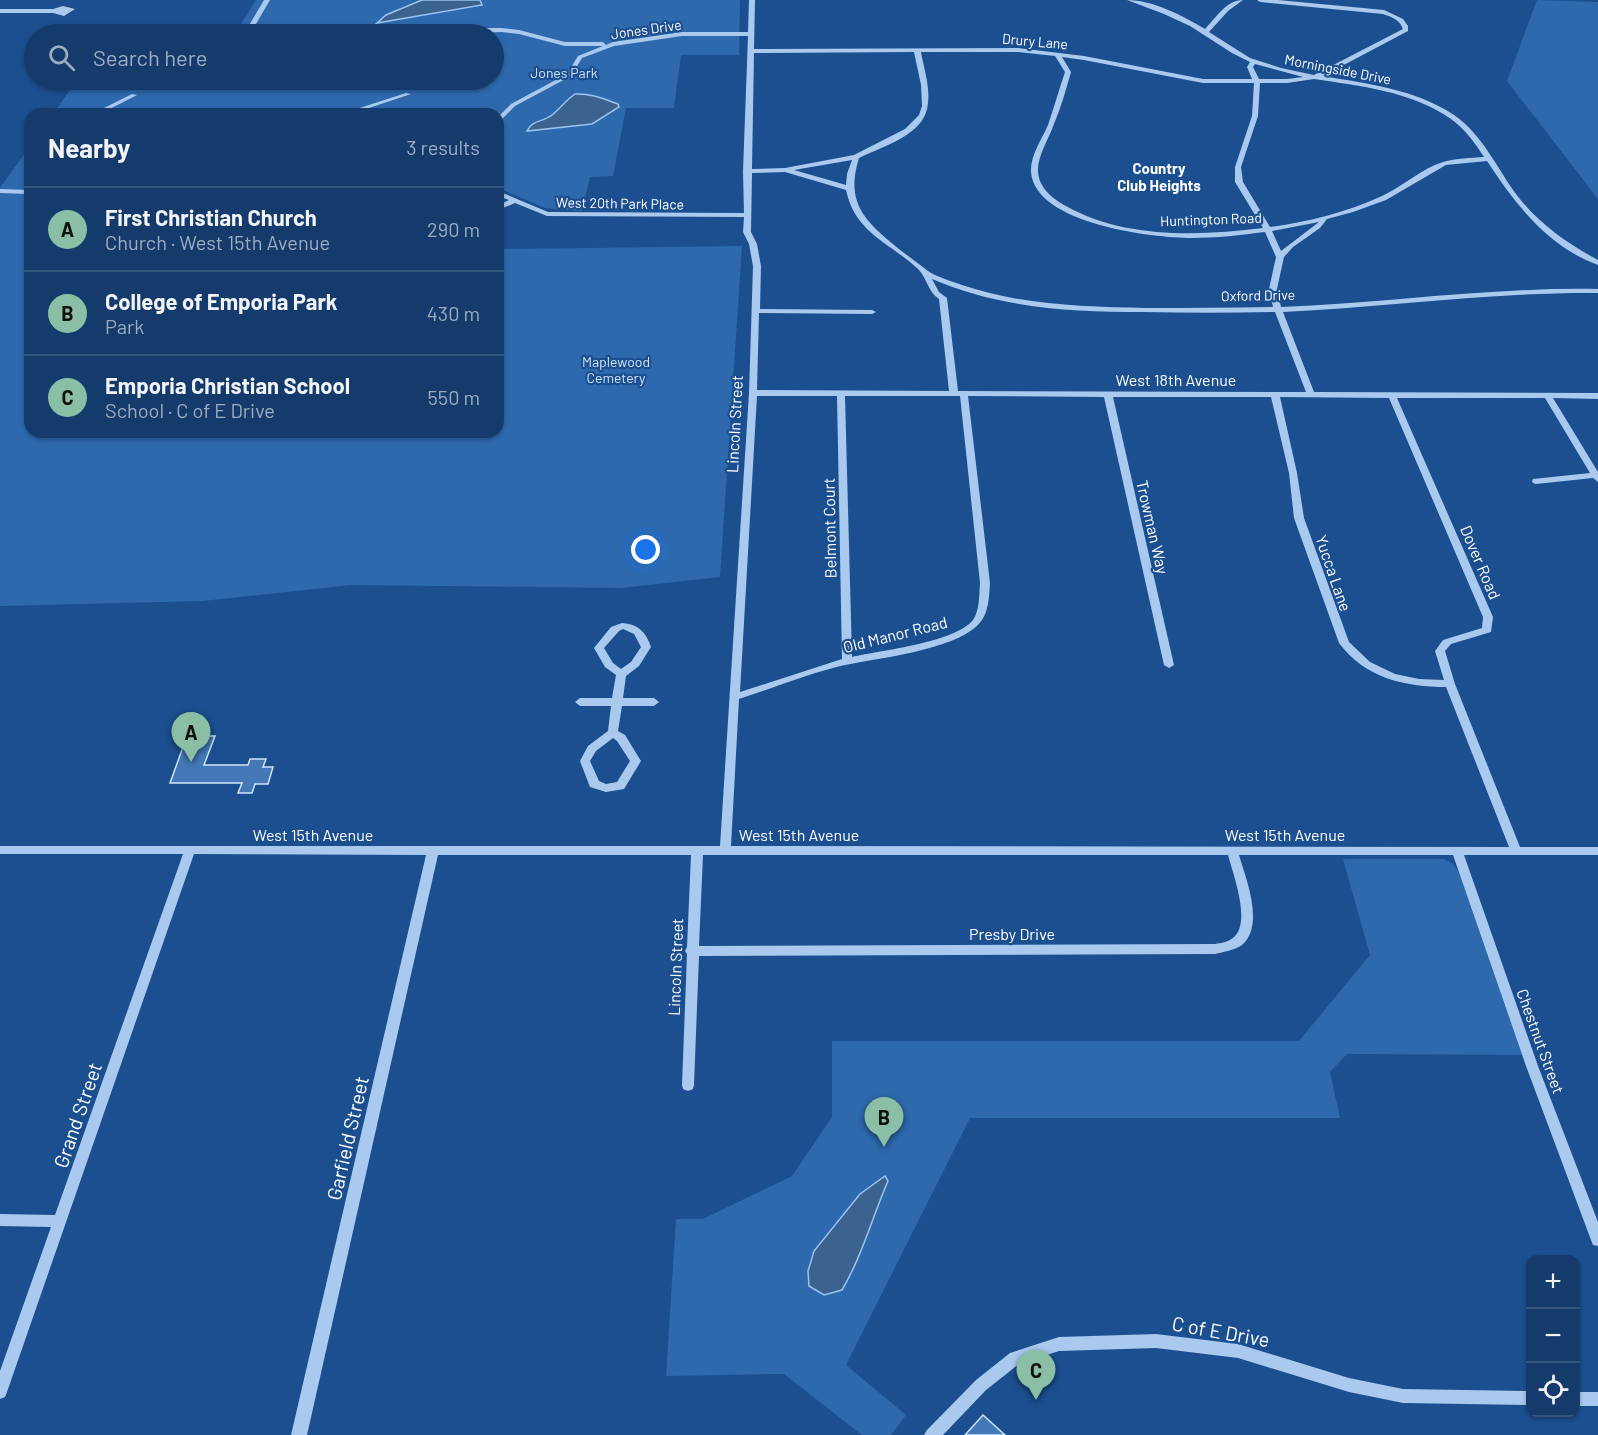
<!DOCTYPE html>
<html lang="en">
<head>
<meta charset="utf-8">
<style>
	body { margin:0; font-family:Barlow,sans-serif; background:#1d4271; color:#f1f3f6 }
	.controls { position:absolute; right:18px; bottom:18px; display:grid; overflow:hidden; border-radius:12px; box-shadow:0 2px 4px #0004 }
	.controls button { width:54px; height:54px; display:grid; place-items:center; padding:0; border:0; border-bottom:2px solid #33557e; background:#143b6b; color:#f1f3f6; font:30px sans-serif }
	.you { position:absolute; left:646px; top:550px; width:21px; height:21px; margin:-15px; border:4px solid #fff; border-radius:50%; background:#1a73e8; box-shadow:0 0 0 9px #1a73e833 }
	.badge { display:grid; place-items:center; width:39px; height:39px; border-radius:50%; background:#8abfa5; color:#111; font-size:20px; font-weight:700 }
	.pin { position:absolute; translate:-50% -50px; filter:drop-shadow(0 2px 3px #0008) }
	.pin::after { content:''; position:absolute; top:32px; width:21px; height:18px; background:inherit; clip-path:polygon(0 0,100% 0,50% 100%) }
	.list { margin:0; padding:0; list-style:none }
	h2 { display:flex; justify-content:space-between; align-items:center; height:78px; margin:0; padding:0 24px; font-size:26px }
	h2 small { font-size:20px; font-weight:400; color:#9dadc1 }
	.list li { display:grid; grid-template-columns:39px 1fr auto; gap:18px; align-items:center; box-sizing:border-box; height:84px; padding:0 24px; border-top:2px solid #33557e }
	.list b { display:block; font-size:22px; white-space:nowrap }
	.list p { margin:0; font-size:20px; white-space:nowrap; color:#9dadc1 }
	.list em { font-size:20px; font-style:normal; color:#9dadc1 }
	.icon { flex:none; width:33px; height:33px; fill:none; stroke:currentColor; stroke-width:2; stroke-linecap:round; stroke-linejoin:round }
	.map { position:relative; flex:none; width:1598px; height:1435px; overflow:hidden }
	.search { position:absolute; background:#143b6b; box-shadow:0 2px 4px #0004; left:24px; top:24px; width:480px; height:66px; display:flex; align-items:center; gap:15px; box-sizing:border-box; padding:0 21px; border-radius:33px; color:#9dadc1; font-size:22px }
	.panel { position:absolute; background:#143b6b; box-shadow:0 2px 4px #0004; left:24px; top:108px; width:480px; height:330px; border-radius:18px }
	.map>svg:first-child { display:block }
	.green { fill:#2e69ad }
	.water { fill:#3c6290; stroke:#9cc4f0; stroke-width:1.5 }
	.building { fill:#4478b7; stroke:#cfe3fa; stroke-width:1.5 }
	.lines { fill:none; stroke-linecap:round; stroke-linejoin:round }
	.minor { fill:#a9c9ee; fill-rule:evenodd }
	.labels { text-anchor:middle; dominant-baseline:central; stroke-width:4.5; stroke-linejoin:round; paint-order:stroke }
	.far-street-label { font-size:14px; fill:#fff; stroke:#1b4f8f }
	.far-park-label { font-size:14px; fill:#cfe3fa; stroke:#1b4f8f }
	.far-neighbourhood-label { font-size:15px; font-weight:bold; fill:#fff; stroke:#1b4f8f }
	.street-label { font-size:16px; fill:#fff; stroke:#1b4f8f }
	.near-street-label { font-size:20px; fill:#fff; stroke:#1b4f8f }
</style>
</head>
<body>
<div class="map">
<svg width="1598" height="1435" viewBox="0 0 1598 1435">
	<rect width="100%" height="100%" fill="#1b4f8f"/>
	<!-- green -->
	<path class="green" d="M256 0H740L739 55H681L674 108H626L613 176 590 177 582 211 545 208 498 188V114H53L77 80H494V34H226H235Z
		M1537 0 1598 2V199L1507 81Z
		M30 146V432H498V249L742 246 720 577 621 588 351 585 203 601 0 606V188Z
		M1343 859H1444L1453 864 1459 873 1522 1055 1347 1054 1330 1072 1340 1118H970L846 1365 906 1415 891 1435H862L784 1374 666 1376 676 1219H703L792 1176 832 1117V1041H1299L1370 955Z"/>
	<!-- water -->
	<path class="water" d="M422 0H480L482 5 377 23 386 15Z
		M575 94C590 93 604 99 618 104L619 107 592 124 527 131C532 120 543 122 552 115 560 109 566 100 575 94Z
		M885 1176 888 1181C872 1218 862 1256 842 1290L824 1295 809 1286 808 1271 814 1251 860 1194Z"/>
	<!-- building -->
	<path class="building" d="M187 736H215L204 765H248L250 759H266L263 767H273L268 784H255L252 793H238L242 783H170Z
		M983 1415 1005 1435H965Z"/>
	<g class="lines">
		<!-- minor -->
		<path class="minor" d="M264 0H270L250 34H244Z
			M749 0H755L754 49 1018 48 1084 56 1203 79H1252L1247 67 1250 62 1232 53 1190 26 1164 14 1127 0C1153 0 1183 16 1205 29 1216 18 1226 0 1243 0L1228 11 1209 32 1250 58 1281 68 1314 75 1403 29C1400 20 1392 17 1383 14L1260 2 1257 0H1278L1384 10 1403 19 1408 26V31L1323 76C1368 84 1415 89 1454 115 1482 134 1497 168 1516 194 1538 223 1566 243 1598 260V265C1548 247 1515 204 1487 161L1446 165 1386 200 1353 212 1327 219 1320 228 1293 247 1284 257 1277 289 1281 307C1387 303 1492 287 1598 289V293C1493 292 1388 307 1283 312L1314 392 1598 393V399L1553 398 1598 472V482L1593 478 1536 484 1533 483 1532 481 1533 479 1590 473 1545 398H1397L1493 617 1491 632 1451 644 1445 651 1455 684 1520 847H1598V855H1464L1538 1066 1598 1222V1246L1593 1245 1591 1240 1526 1066 1453 855H1239C1246 879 1265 925 1242 945 1235 950 1223 952 1215 954L699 956 694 1085 693 1089 688 1091 683 1089 682 1085 687 954 685 951 687 947 691 855H438L307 1435H291L426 855 194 854 7 1392 5 1397 0 1399V1371L51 1227 0 1226V1214L55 1215 183 854H0V846H720L749 393 753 266 749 244 743 232 744 217 547 216 515 203 498 210V205L509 200 498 196V191L548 212 744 213 743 171 748 36H682L614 46 582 58 571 76 515 106 498 123V117L511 104 567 74 578 56 603 46H565L519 34 502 32 443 34 469 28H502L519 30 565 42H603L606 45 613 42 682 32H748ZM914 52 921 85 922 106 919 115 905 129 854 155 785 168 752 169 754 53ZM921 52H1018L1055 56 1065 72C1059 90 1054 107 1048 125 1042 139 1030 156 1031 172 1035 224 1153 238 1192 238 1216 238 1241 235 1265 232L1276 257 1269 289 1273 307C1231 308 1188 308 1146 308 1084 307 1021 305 962 285 951 281 937 277 928 271 915 261 901 251 888 240 859 216 847 196 859 158 883 146 926 135 928 103 930 86 924 69 921 52ZM1062 57 1084 60 1203 83H1254L1252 116 1235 167V182L1263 228C1199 236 1124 239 1066 206 1053 199 1039 188 1038 172 1037 156 1049 139 1054 124 1061 107 1066 90 1071 72ZM1255 64 1303 77 1287 79H1259L1253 67ZM1314 79C1360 86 1411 91 1451 119 1465 129 1475 143 1484 157 1471 158 1456 158 1443 162 1421 169 1403 186 1382 196 1347 212 1308 222 1270 227L1243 182 1241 167 1258 116 1260 83H1287ZM852 160 847 174 846 185 794 170ZM785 172 846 190C855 233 889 242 918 269 927 278 928 292 939 299L949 391 757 390 759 313 872 314 876 312 872 310 760 309 761 266 757 244 751 232 752 173ZM1319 222 1281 251 1272 231ZM932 279C999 308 1071 312 1143 312 1187 313 1231 313 1275 312L1306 392 958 391 947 298 939 292ZM757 396H837L842 659 740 692ZM845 396H960L980 583C979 594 980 610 973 620 954 643 881 650 852 657ZM968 396 1104 397 1164 665 1169 668 1174 665 1113 397H1271L1289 473 1294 518 1339 643C1365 678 1405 687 1446 687L1509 847 731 846 739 699C774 688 809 673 845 665 880 658 951 650 977 626 989 615 989 598 990 583ZM1280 397 1389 398 1483 617 1482 628 1443 640 1435 651 1444 680 1419 679 1395 674 1370 662 1349 642 1304 518 1297 473ZM703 855H1228C1233 874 1252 923 1233 938 1228 942 1221 943 1215 944L699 946Z
			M63 6 75 9 64 16 53 13H0V9H53Z
			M406 93 411 94 351 114H341Z
			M132 94 137 95 100 114H92Z
			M0 189 30 190V194L0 193Z
			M622 623C638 624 646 632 651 647L639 666 626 676 623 698H654L659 702 654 706H622L618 731 625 735 641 761 624 789 606 792 590 787 580 761 588 746 608 731 611 706H580L575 702 580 698H612L616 675 605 667 594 648 611 627ZM623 629 634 634 641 647 631 662 621 669 613 663 604 648 619 631ZM613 738 617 741 630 761 617 782 606 784 599 781 590 761 596 751Z
			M1156 1334 1238 1344 1349 1378 1403 1389 1530 1391V1405L1403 1403 1349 1392 1238 1358 1156 1348 1059 1351 1019 1364 986 1390 943 1435H924L927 1430 976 1380 1010 1353 1059 1337Z
			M1576 1392H1598V1406H1576Z"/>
	</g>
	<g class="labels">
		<!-- far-street labels -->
		<g class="far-street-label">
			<text transform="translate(646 29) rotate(-8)">Jones Drive</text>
			<text transform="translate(1035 41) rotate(5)">Drury Lane</text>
			<text transform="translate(1338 69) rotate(11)">Morningside Drive</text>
			<text transform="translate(620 203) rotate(1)">West 20th Park Place</text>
			<text transform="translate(1211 219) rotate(-2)">Huntington Road</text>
			<text transform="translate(1258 295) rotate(-1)">Oxford Drive</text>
		</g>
		<!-- far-park labels -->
		<g class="far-park-label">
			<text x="564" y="72">Jones Park</text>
			<text x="616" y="361">Maplewood<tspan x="616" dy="16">Cemetery</tspan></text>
		</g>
		<!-- far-neighbourhood labels -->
		<g class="far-neighbourhood-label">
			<text x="1159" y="168">Country<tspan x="1159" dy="17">Club Heights</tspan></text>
		</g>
		<!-- street labels -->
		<g class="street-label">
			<text x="1176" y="379">West 18th Avenue</text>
			<text transform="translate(734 424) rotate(-87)">Lincoln Street</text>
			<text transform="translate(1153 527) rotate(77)">Trowman Way</text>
			<text transform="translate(829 528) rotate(-91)">Belmont Court</text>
			<text transform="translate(1481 562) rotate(67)">Dover Road</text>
			<text transform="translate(1334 573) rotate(71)">Yucca Lane</text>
			<text transform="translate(895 634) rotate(-14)">Old Manor Road</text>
			<text x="313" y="834">West 15th Avenue</text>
			<text x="799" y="834">West 15th Avenue</text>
			<text x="1285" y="834">West 15th Avenue</text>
			<text x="1012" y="933">Presby Drive</text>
			<text transform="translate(675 967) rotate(-88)">Lincoln Street</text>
			<text transform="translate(1541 1041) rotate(70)">Chestnut Street</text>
		</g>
		<!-- near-street labels -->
		<g class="near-street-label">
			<text transform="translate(77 1115) rotate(-71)">Grand Street</text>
			<text transform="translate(347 1138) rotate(-77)">Garfield Street</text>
			<text transform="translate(1221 1331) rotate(10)">C of E Drive</text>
		</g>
	</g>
</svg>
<div class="controls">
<button>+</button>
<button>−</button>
<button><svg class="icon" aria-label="locate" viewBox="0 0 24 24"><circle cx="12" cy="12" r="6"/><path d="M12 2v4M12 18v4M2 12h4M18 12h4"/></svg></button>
</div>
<div class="you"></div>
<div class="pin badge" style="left:191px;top:762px">A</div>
<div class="pin badge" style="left:884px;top:1147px">B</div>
<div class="pin badge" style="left:1036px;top:1400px">C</div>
<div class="search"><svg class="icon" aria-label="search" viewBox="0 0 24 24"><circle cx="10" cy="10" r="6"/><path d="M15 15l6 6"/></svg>Search here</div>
<section class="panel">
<h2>Nearby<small>3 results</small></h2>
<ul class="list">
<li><span class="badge">A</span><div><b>First Christian Church</b><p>Church · West 15th Avenue</p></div><em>290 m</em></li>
<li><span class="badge">B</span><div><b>College of Emporia Park</b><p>Park</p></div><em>430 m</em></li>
<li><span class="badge">C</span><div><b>Emporia Christian School</b><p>School · C of E Drive</p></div><em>550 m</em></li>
</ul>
</section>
</div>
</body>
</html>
